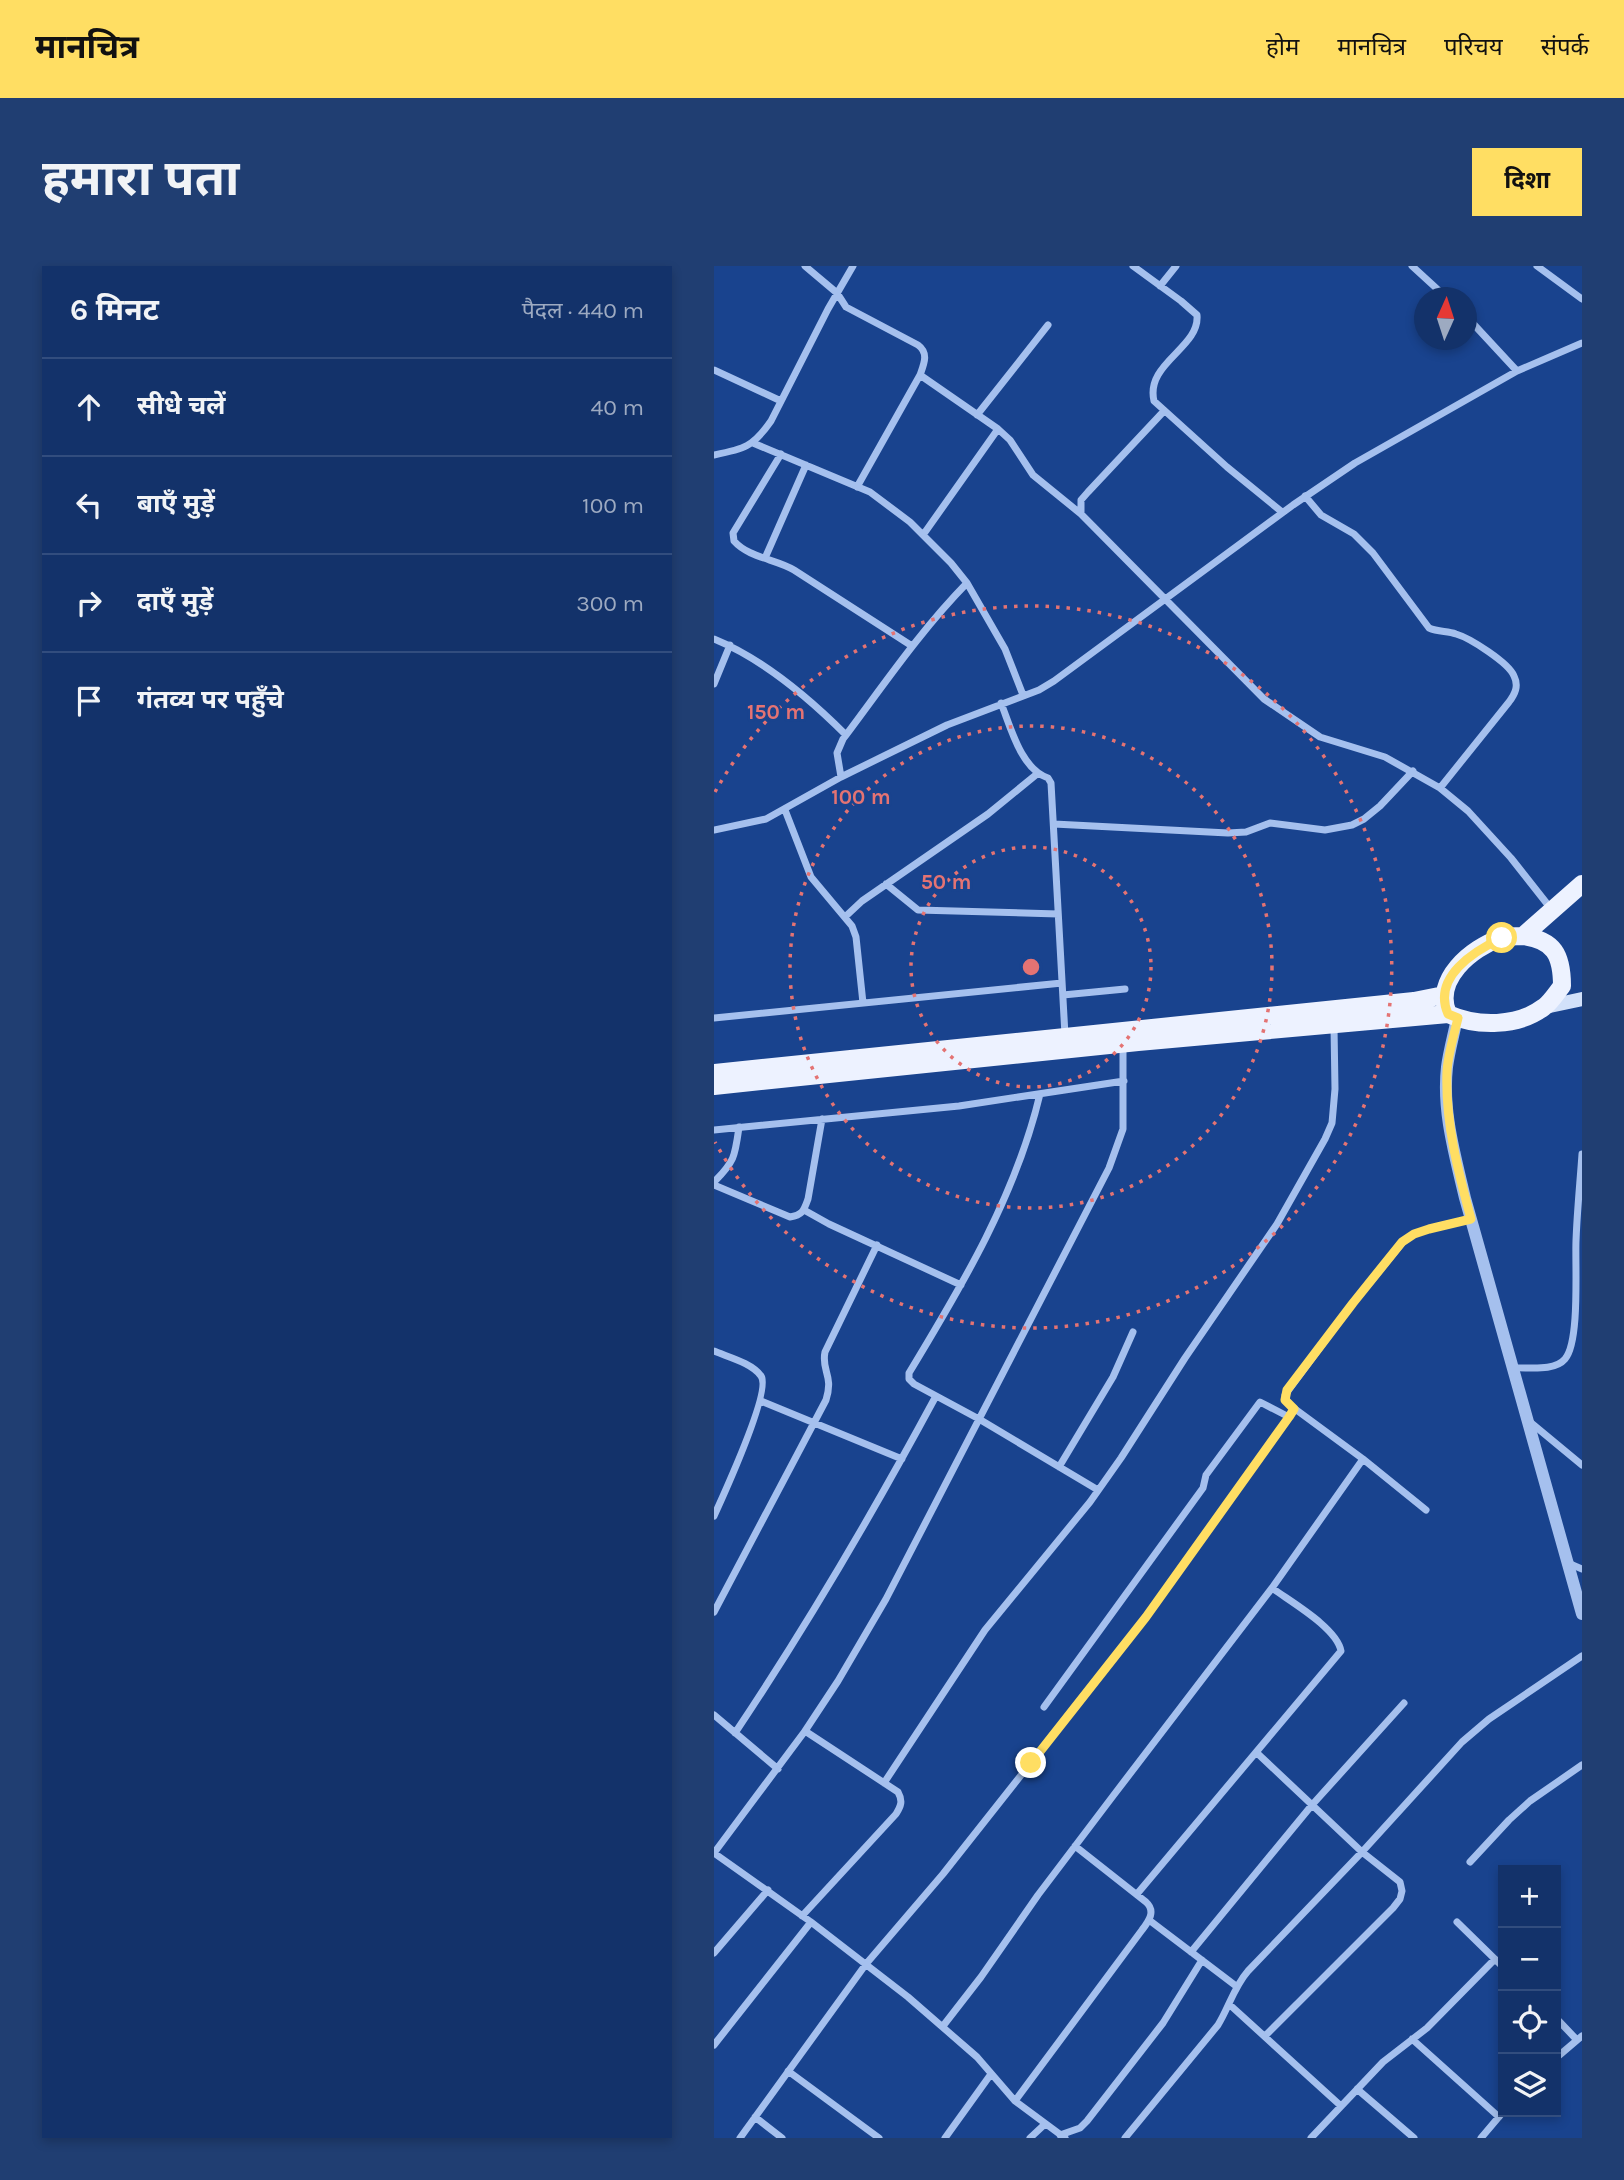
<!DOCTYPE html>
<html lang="hi">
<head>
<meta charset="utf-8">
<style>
	body { margin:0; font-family:Karla,"Noto Sans Devanagari",sans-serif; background:#203e72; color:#f1f3f6 }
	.controls { position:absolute; right:21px; bottom:21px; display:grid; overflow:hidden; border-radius:0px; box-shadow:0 4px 10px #0003 }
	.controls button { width:63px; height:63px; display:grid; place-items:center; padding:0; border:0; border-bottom:2px solid #324d7e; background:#13326a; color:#f1f3f6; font:35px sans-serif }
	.compass { position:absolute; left:700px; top:21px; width:63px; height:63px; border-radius:50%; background:#13326a; box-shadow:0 4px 10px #0003; rotate:3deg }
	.stop { position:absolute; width:21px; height:21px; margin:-16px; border:5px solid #ffde63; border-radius:50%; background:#fff }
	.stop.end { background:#ffde63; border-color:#fff; box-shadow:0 2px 7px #0008 }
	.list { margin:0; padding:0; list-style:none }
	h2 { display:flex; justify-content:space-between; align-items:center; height:91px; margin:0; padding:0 28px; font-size:30px }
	h2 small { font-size:23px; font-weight:400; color:#9daac1 }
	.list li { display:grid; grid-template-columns:46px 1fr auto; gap:21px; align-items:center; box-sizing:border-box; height:98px; padding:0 28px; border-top:2px solid #324d7e }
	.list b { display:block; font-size:26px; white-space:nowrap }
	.list em { font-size:23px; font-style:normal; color:#9daac1 }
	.icon { flex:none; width:38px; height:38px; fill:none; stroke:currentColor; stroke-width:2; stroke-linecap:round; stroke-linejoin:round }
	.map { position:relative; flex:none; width:868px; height:1872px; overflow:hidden; border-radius:0px }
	header { display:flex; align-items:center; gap:42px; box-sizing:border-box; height:98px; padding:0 35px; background:#ffde63; color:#111 }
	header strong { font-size:33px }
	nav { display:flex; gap:38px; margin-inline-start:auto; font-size:24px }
	.intro { display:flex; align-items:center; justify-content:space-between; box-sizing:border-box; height:168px; padding:0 42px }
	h1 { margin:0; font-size:49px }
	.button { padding:18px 32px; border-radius:0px; background:#ffde63; color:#111; font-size:24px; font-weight:700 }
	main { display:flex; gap:42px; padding:0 42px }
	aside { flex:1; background:#13326a; border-radius:0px; box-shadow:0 4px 10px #0003 }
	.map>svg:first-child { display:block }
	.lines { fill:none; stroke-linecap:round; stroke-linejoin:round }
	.minor { stroke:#a5c0ee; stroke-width:7 }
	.tertiary { stroke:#a5c0ee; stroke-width:12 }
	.secondary { stroke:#d2e1fa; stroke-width:14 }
	.primary { stroke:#edf2ff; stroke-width:18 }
	.route { stroke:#ffde63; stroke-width:9 }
	.ring { fill:none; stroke:#e47373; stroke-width:3.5; stroke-dasharray:3.5 7 }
	.centre { fill:#e47373; stroke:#19438e; stroke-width:3.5 }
	.ring-label { font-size:21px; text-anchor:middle; font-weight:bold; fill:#e47373; stroke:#19438e; stroke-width:5; stroke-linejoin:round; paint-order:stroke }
</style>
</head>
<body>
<header>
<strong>मानचित्र</strong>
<nav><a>होम</a><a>मानचित्र</a><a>परिचय</a><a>संपर्क</a></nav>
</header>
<div class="intro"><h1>हमारा पता</h1><a class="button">दिशा</a></div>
<main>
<aside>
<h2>6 मिनट<small>पैदल · 440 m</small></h2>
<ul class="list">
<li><svg class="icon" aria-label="ahead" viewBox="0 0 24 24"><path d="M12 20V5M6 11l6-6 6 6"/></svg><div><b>सीधे चलें</b></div><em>40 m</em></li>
<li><svg class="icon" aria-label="left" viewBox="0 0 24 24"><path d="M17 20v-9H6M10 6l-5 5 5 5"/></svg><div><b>बाएँ मुड़ें</b></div><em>100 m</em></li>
<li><svg class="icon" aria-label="right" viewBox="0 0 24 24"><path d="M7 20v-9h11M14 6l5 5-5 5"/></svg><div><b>दाएँ मुड़ें</b></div><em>300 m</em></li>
<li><svg class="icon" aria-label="arrive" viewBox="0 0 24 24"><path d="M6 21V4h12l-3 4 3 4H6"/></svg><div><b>गंतव्य पर पहुँचे</b></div></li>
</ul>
</aside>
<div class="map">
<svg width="868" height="1872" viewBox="0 0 868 1872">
	<rect width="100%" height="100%" fill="#19438e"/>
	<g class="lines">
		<!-- minor -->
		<path class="minor" d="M91 0 123 27 132 41 204 79C215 87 210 98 206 109L143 221
			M419 0 467 35 483 49C486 82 431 97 440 135L513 201 568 246
			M698 0 733 32
			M823 0 868 33
			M446 20 462 0
			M752 50 803 105
			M0 104 67 135
			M206 109 284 163 296 174 319 209 367 248
			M450 145 374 226 367 234V248L550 433 606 471 671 491 726 522 754 545 797 592 838 644
			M263 149 334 59
			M39 177 156 226 196 256 237 297 253 317 291 383 309 429
			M67 188 19 267 20 275C35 292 62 293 80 304L198 380
			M0 189C30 183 39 181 57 155L114 43 139 0
			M591 230 607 249 640 268 659 287 715 362C724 366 733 365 742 368 756 372 795 397 800 410 805 420 801 428 795 436L726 522
			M209 269 284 163
			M51 292 92 199
			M0 373C49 393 95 432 132 469
			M0 418 16 379
			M287 437C297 462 307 503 334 512L337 517 351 769
			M127 511 123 487 129 473C169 420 206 365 253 317
			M71 544 97 611 138 660 142 671 149 737
			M340 558 514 567 532 566 556 557 611 564 638 559 650 553 666 540 699 505
			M0 564 52 553 127 511 233 459 325 424 340 415 579 239 641 197 803 105 868 77
			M172 618 204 644 344 648
			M132 650 148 635 274 548 323 508
			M349 729 411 723
			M0 752 348 717
			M326 828C302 929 249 1018 195 1107V1113L200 1118 265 1153 384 1224
			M0 864 245 840 410 815
			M0 916C21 895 21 890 25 861
			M0 919 76 951C89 949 90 944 94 933L108 853
			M90 944 115 958 247 1019
			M0 1085C14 1091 38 1097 47 1110 58 1124 9 1230 0 1250
			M799 1102C814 1101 840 1106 851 1093 866 1076 861 1000 862 975 863 946 866 917 868 888
			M47 1135 188 1193
			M816 1156 868 1199
			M345 1201 399 1111 419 1066
			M712 1244 649 1193 577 1140 571 1134V1129L639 1037 689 976 700 968 715 963 757 953
			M854 1297 868 1303
			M0 1346 112 1134C120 1109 107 1105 111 1086L163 979
			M330 1441 489 1222 492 1209 546 1136 575 1151
			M0 1449 64 1503
			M21 1467C94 1358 160 1245 222 1130
			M543 1487 648 1586 686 1616 688 1625 686 1633 679 1642 551 1770
			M170 1517 271 1364 376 1236 407 1192 471 1092 563 958 611 873 618 857 621 823 620 761
			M0 1587 91 1465 124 1415 172 1333 395 902 409 863V778
			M0 1587 97 1656 194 1731 263 1791 301 1835 351 1872
			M756 1596 795 1554 816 1535 868 1499
			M423 1628 627 1385C623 1362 577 1336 558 1322
			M88 1650 182 1548C187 1540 189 1535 184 1526L91 1465
			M435 1654 522 1720
			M743 1656 789 1701
			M477 1686 598 1539 690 1437
			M0 1687 54 1624
			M516 1739 627 1840
			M842 1752 863 1774
			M229 1760 267 1711 324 1629 399 1530 558 1322 649 1193
			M698 1773 785 1851
			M0 1779 97 1656
			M842 1792 868 1770
			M74 1805 165 1872
			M643 1823 700 1872
			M301 1835 428 1664C435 1655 442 1645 432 1636L361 1580
			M41 1851 68 1872
			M346 1869 366 1862 373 1855 449 1757 488 1694
			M26 1872 152 1698 229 1608 432 1351 581 1143
			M231 1872 277 1808
			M316 1872 331 1858
			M411 1872 504 1759C515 1741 520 1721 534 1705L648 1586 748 1476 775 1453 868 1390
			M597 1872 669 1796 713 1762 781 1693
			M767 1872 789 1846"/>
		<!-- tertiary -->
		<path class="tertiary" d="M743 752C740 768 735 785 733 801 728 845 741 889 751 932L868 1348"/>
		<!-- secondary -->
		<path class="secondary" d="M831 741 868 733"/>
		<!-- primary -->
		<path class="primary" d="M809 670C840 674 848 689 848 720 843 726 837 736 830 741 804 761 763 761 734 748 719 714 757 682 787 672 794 670 802 670 809 670Z
			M809 670 868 618
			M0 807 700 735 730 729
			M0 820 424 776 734 748"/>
	</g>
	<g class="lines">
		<!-- route -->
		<path class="route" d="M317 1497 432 1351 575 1151 580 1143 571 1134 573 1124 639 1037 688 976 700 968 715 963 757 953C744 905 731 856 733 805 734 788 740 769 744 752L734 748C718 711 760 685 788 672"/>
	</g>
	<!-- distance rings -->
	<g class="ring">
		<circle cx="317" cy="701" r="120"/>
		<circle cx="317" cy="701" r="241"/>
		<path d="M1 526A361 361 0 1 1 1 876"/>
	</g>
	<circle cx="317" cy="701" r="10" class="centre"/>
	<g class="ring-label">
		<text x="62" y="453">150 m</text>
		<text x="147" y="538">100 m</text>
		<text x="232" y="623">50 m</text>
	</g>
</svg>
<div class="controls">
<button>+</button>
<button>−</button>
<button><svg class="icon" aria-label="locate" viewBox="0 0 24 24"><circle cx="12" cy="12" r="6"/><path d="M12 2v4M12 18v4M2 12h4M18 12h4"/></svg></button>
<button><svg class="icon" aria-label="layers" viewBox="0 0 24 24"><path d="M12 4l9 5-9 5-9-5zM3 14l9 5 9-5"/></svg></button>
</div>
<svg class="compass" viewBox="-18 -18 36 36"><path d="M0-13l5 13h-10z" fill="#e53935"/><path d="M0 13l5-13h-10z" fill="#9daac1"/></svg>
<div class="stop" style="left:788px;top:672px"></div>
<div class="stop end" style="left:317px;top:1497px"></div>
</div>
</main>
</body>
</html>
